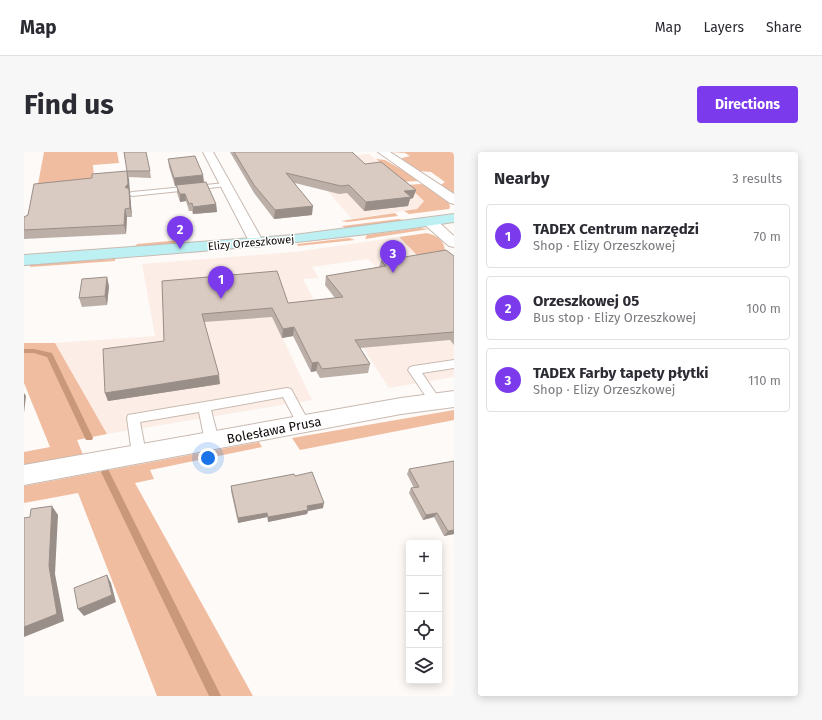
<!DOCTYPE html>
<html lang="en">
<head>
<meta charset="utf-8">
<style>
	body { margin:0; font-family:"Fira Sans",sans-serif; background:#f7f7f7; color:#2b2b33 }
	.controls { position:absolute; right:12px; bottom:12px; display:grid; overflow:hidden; border-radius:4px; box-shadow:0 2px 10px #0003 }
	.controls button { width:36px; height:36px; display:grid; place-items:center; padding:0; border:0; border-bottom:1px solid #e1e1e2; background:#fff; color:#2b2b33; font:20px sans-serif }
	.you { position:absolute; left:184px; top:306px; width:14px; height:14px; margin:-10px; border:3px solid #fff; border-radius:50%; background:#1a73e8; box-shadow:0 0 0 6px #1a73e833 }
	.badge { display:grid; place-items:center; width:26px; height:26px; border-radius:50%; background:#7c3aed; color:#fff; font-size:13px; font-weight:700 }
	.pin { position:absolute; translate:-50% -33px; filter:drop-shadow(0 1px 2px #0008) }
	.pin::after { content:''; position:absolute; top:21px; width:14px; height:12px; background:inherit; clip-path:polygon(0 0,100% 0,50% 100%) }
	.list { margin:0; padding:0; list-style:none }
	h2 { display:flex; justify-content:space-between; align-items:center; height:52px; margin:0; padding:0 16px; font-size:17px }
	h2 small { font-size:13px; font-weight:400; color:#7c7c81 }
	.list li { display:grid; grid-template-columns:26px 1fr auto; gap:12px; align-items:center; box-sizing:border-box; height:64px; margin:0 8px 8px; padding:0 8px; border:1px solid #e1e1e2; border-radius:4px }
	.list b { display:block; font-size:15px; white-space:nowrap }
	.list p { margin:0; font-size:13px; white-space:nowrap; color:#7c7c81 }
	.list em { font-size:13px; font-style:normal; color:#7c7c81 }
	.icon { flex:none; width:22px; height:22px; fill:none; stroke:currentColor; stroke-width:2; stroke-linecap:round; stroke-linejoin:round }
	.map { position:relative; flex:none; width:430px; height:544px; overflow:hidden; border-radius:4px }
	header { display:flex; align-items:center; gap:24px; box-sizing:border-box; height:56px; padding:0 20px; background:#fff; border-bottom:1px solid #e1e1e2 }
	header strong { font-size:19px }
	nav { display:flex; gap:22px; margin-inline-start:auto; font-size:14px }
	.intro { display:flex; align-items:center; justify-content:space-between; box-sizing:border-box; height:96px; padding:0 24px }
	h1 { margin:0; font-size:28px }
	.button { padding:10px 18px; border-radius:4px; background:#7c3aed; color:#fff; font-size:14px; font-weight:700 }
	main { display:flex; gap:24px; padding:0 24px }
	aside { flex:1; background:#fff; border-radius:4px; box-shadow:0 2px 10px #0003 }
	.map>svg:first-child { display:block }
	.built { fill:#fceee6 }
	.green { fill:#f1bda0 }
	.lines { fill:none; stroke-linecap:round; stroke-linejoin:round }
	.stream { fill:#c9977a; fill-rule:evenodd }
	.lane-casing { stroke:#c9bab1; stroke-width:2 }
	.street-casing { stroke:#c9bab1; stroke-width:2 }
	.secondary-casing { stroke:#c9bab1; stroke-width:2 }
	.lane { fill:#fff; fill-rule:evenodd }
	.street { fill:#fff; fill-rule:evenodd }
	.secondary { fill:#bdf0f3; fill-rule:evenodd }
	.wall { fill:#bbafa7 }
	.shaded-wall { fill:#998e88 }
	.building { fill:#dacbc2; stroke:#998e88 }
	.labels { text-anchor:middle; dominant-baseline:central; stroke-width:3; stroke-linejoin:round; paint-order:stroke }
	.far-street-label { font-size:11px; fill:#0f0a08; stroke:#fff }
	.street-label { font-size:13px; fill:#0f0a08; stroke:#fff }
</style>
</head>
<body>
<header>
<strong>Map</strong>
<nav><a>Map</a><a>Layers</a><a>Share</a></nav>
</header>
<div class="intro"><h1>Find us</h1><a class="button">Directions</a></div>
<main>
<div class="map">
<svg width="430" height="544" viewBox="0 0 430 544">
	<rect width="100%" height="100%" fill="#fdfaf8"/>
	<!-- built -->
	<path class="built" d="M345 2 401 48 393 57 328 67 276 8Z
		M375 85 394 104 430 107V225L365 236 330 182 355 118 344 107 288 115 295 126 279 127 294 156 253 174 288 248 83 282 31 191 131 184 118 112 271 100Z"/>
	<!-- green -->
	<path class="green" d="M20 0H93L95 11 69 13 70 26 14 32Z
		M366 0H430V45L415 34 421 30 407 20 395 19 378 8V6L386 4 381 1Z
		M352 7 361 8 394 27V29L376 30 364 17Z
		M396 32 402 33 425 51 426 55 425 57 385 62 380 59 393 57 400 49 383 33Z
		M371 61 374 64 323 70 317 69Z
		M375 67 379 68 378 69 323 77 318 74Z
		M396 76 405 77 341 87 343 83Z
		M403 81C414 84 420 88 421 99L394 104 375 85Z
		M325 86 331 88 274 94 273 92Z
		M157 88 161 91 111 94 113 92Z
		M91 107V109L6 115 7 112Z
		M0 191H31L83 282 53 288 60 305 0 315V300L26 295 0 231Z
		M430 258V268L276 298 268 286Z
		M235 290 238 295 126 318 130 327 111 331 229 544H133L54 341 0 351V334Z"/>
	<g class="lines">
		<!-- stream -->
		<path class="stream" d="M0 197H10L28 201 69 286 68 288H62L61 286 23 205 10 201H0Z
			M81 316 84 317 197 544H185L77 320 78 317Z"/>
		<!-- lane casing -->
		<g class="lane-casing">
			<path id="lane" d="M202 31 205 33 204 34 108 44 104 42 108 40Z
				M430 208V216L398 221 417 249 415 252 411 253 407 252 384 218 386 215 390 214Z
				M263 236 267 237 286 272 285 275 280 277 275 275 259 245 187 258 195 289 193 293 188 294 183 293 181 289 175 260 116 270 122 302 120 306 115 307 110 306 108 302 103 266 104 263Z"/>
		</g>
		<!-- street casing -->
		<g class="street-casing">
			<path id="street" d="M179 0H189L240 91 238 94 233 95 228 94 226 91Z
				M354 0H366L430 42V52L426 51Z
				M406 66 411 67 430 84V95L425 94 401 73 399 70 401 67Z
				M430 239V255L377 262 0 333V313L377 246Z"/>
		</g>
		<!-- secondary casing -->
		<g class="secondary-casing">
			<path id="secondary" d="M430 62V70C287 92 144 102 0 113V103L270 83Z"/>
		</g>
		<!-- lane -->
		<use href="#lane" class="lane"/>
		<!-- street -->
		<use href="#street" class="street"/>
		<!-- secondary -->
		<use href="#secondary" class="secondary"/>
	</g>
	<!-- wall -->
	<path class="wall" d="M206 0H328L341 12 392 38 389 46 386 47 384 54 340 59 323 41 315 42 271 31 288 63 250 67 230 41Z
		M144 7 179 23 180 31 192 52 193 60 169 62 168 59H165L162 49 156 50 153 41V34H151L145 15Z
		M103 19H126L127 26 104 25 108 65H103L102 82 0 87V65Z
		M430 104V193L426 188 336 196 346 212 344 221 296 226 292 219 287 220 269 184 258 186 248 165 180 170 196 232 84 249 81 241 140 189 138 129 264 151 311 146 301 133 302 124 355 115 357 109Z
		M85 134 83 153 58 155 55 146Z
		M385 317 430 382 420 384 410 365 399 368 385 341 387 336H390L383 322Z
		M271 324 299 356 284 359 283 362 244 370 243 365 214 371 207 339V334Z"/>
	<!-- shaded-wall -->
	<path class="shaded-wall" d="M103 19 105 27 108 65 101 35Z
		M179 23 180 32 151 34 150 26Z
		M392 38 389 46 386 47 384 54 340 59 342 50 380 39Z
		M156 42H161L162 49 156 50Z
		M192 52 193 60 169 62V55Z
		M289 54 288 63 250 67 251 58Z
		M101 57 103 65 102 82 100 73Z
		M83 125 85 134 83 153 81 144Z
		M270 175 269 184 258 186 259 177Z
		M294 210 292 219 287 220 288 211Z
		M195 223 196 232 84 249 81 241Z
		M0 241 2 244 0 261Z
		M300 351 299 356 284 359 283 362 244 370V365L283 354Z
		M28 354 34 363 31 422 40 469 0 485V475Z
		M243 361V365L214 371V366Z
		M413 361 410 365 399 368 402 363Z
		M430 378V382L420 384 424 379Z
		M83 423 87 431 92 450 60 464 54 457Z"/>
	<!-- building -->
	<path class="building" d="M100 0H122L126 19H103Z
		M210 0H328L341 12 357 10 392 38 380 39 387 45 342 50 325 33 317 34 262 21 289 54 251 58 230 33Z
		M171 4 179 23 150 26 144 7Z
		M103 19 104 32 101 35 105 37 106 56 101 57 100 73 0 78V65L4 63 10 32 68 26V22Z
		M182 30 192 52 169 55 168 51 165 52 161 42H156L152 33Z
		M422 98 430 104V180L331 188 346 212 298 217 294 210 288 211 270 175 259 177 248 156 178 162 195 223 81 241 79 197 140 189 138 129 253 119 264 151 319 145 302 124 362 114 357 109Z
		M83 125 81 144 55 146 58 127Z
		M430 309V378L424 379 413 361 402 363 387 336 395 335 385 317Z
		M288 320 300 351 283 354 284 358 244 365 243 361 214 366 207 334 270 322 271 324Z
		M28 354 25 414 33 462 0 475V366L6 365 7 357Z
		M83 423 88 443 54 457 50 436Z"/>
	<g class="labels">
		<!-- far-street labels -->
		<g class="far-street-label">
			<text transform="translate(227 91) rotate(-5)">Elizy Orzeszkowej</text>
		</g>
		<!-- street labels -->
		<g class="street-label">
			<text transform="translate(250 278) rotate(-11)">Bolesława Prusa</text>
		</g>
	</g>
</svg>
<div class="controls">
<button>+</button>
<button>−</button>
<button><svg class="icon" aria-label="locate" viewBox="0 0 24 24"><circle cx="12" cy="12" r="6"/><path d="M12 2v4M12 18v4M2 12h4M18 12h4"/></svg></button>
<button><svg class="icon" aria-label="layers" viewBox="0 0 24 24"><path d="M12 4l9 5-9 5-9-5zM3 14l9 5 9-5"/></svg></button>
</div>
<div class="you"></div>
<div class="pin badge" style="left:197px;top:147px">1</div>
<div class="pin badge" style="left:156px;top:97px">2</div>
<div class="pin badge" style="left:369px;top:121px">3</div>
</div>
<aside>
<h2>Nearby<small>3 results</small></h2>
<ul class="list">
<li><span class="badge">1</span><div><b>TADEX Centrum narzędzi</b><p>Shop · Elizy Orzeszkowej</p></div><em>70 m</em></li>
<li><span class="badge">2</span><div><b>Orzeszkowej 05</b><p>Bus stop · Elizy Orzeszkowej</p></div><em>100 m</em></li>
<li><span class="badge">3</span><div><b>TADEX Farby tapety płytki</b><p>Shop · Elizy Orzeszkowej</p></div><em>110 m</em></li>
</ul>
</aside>
</main>
</body>
</html>
